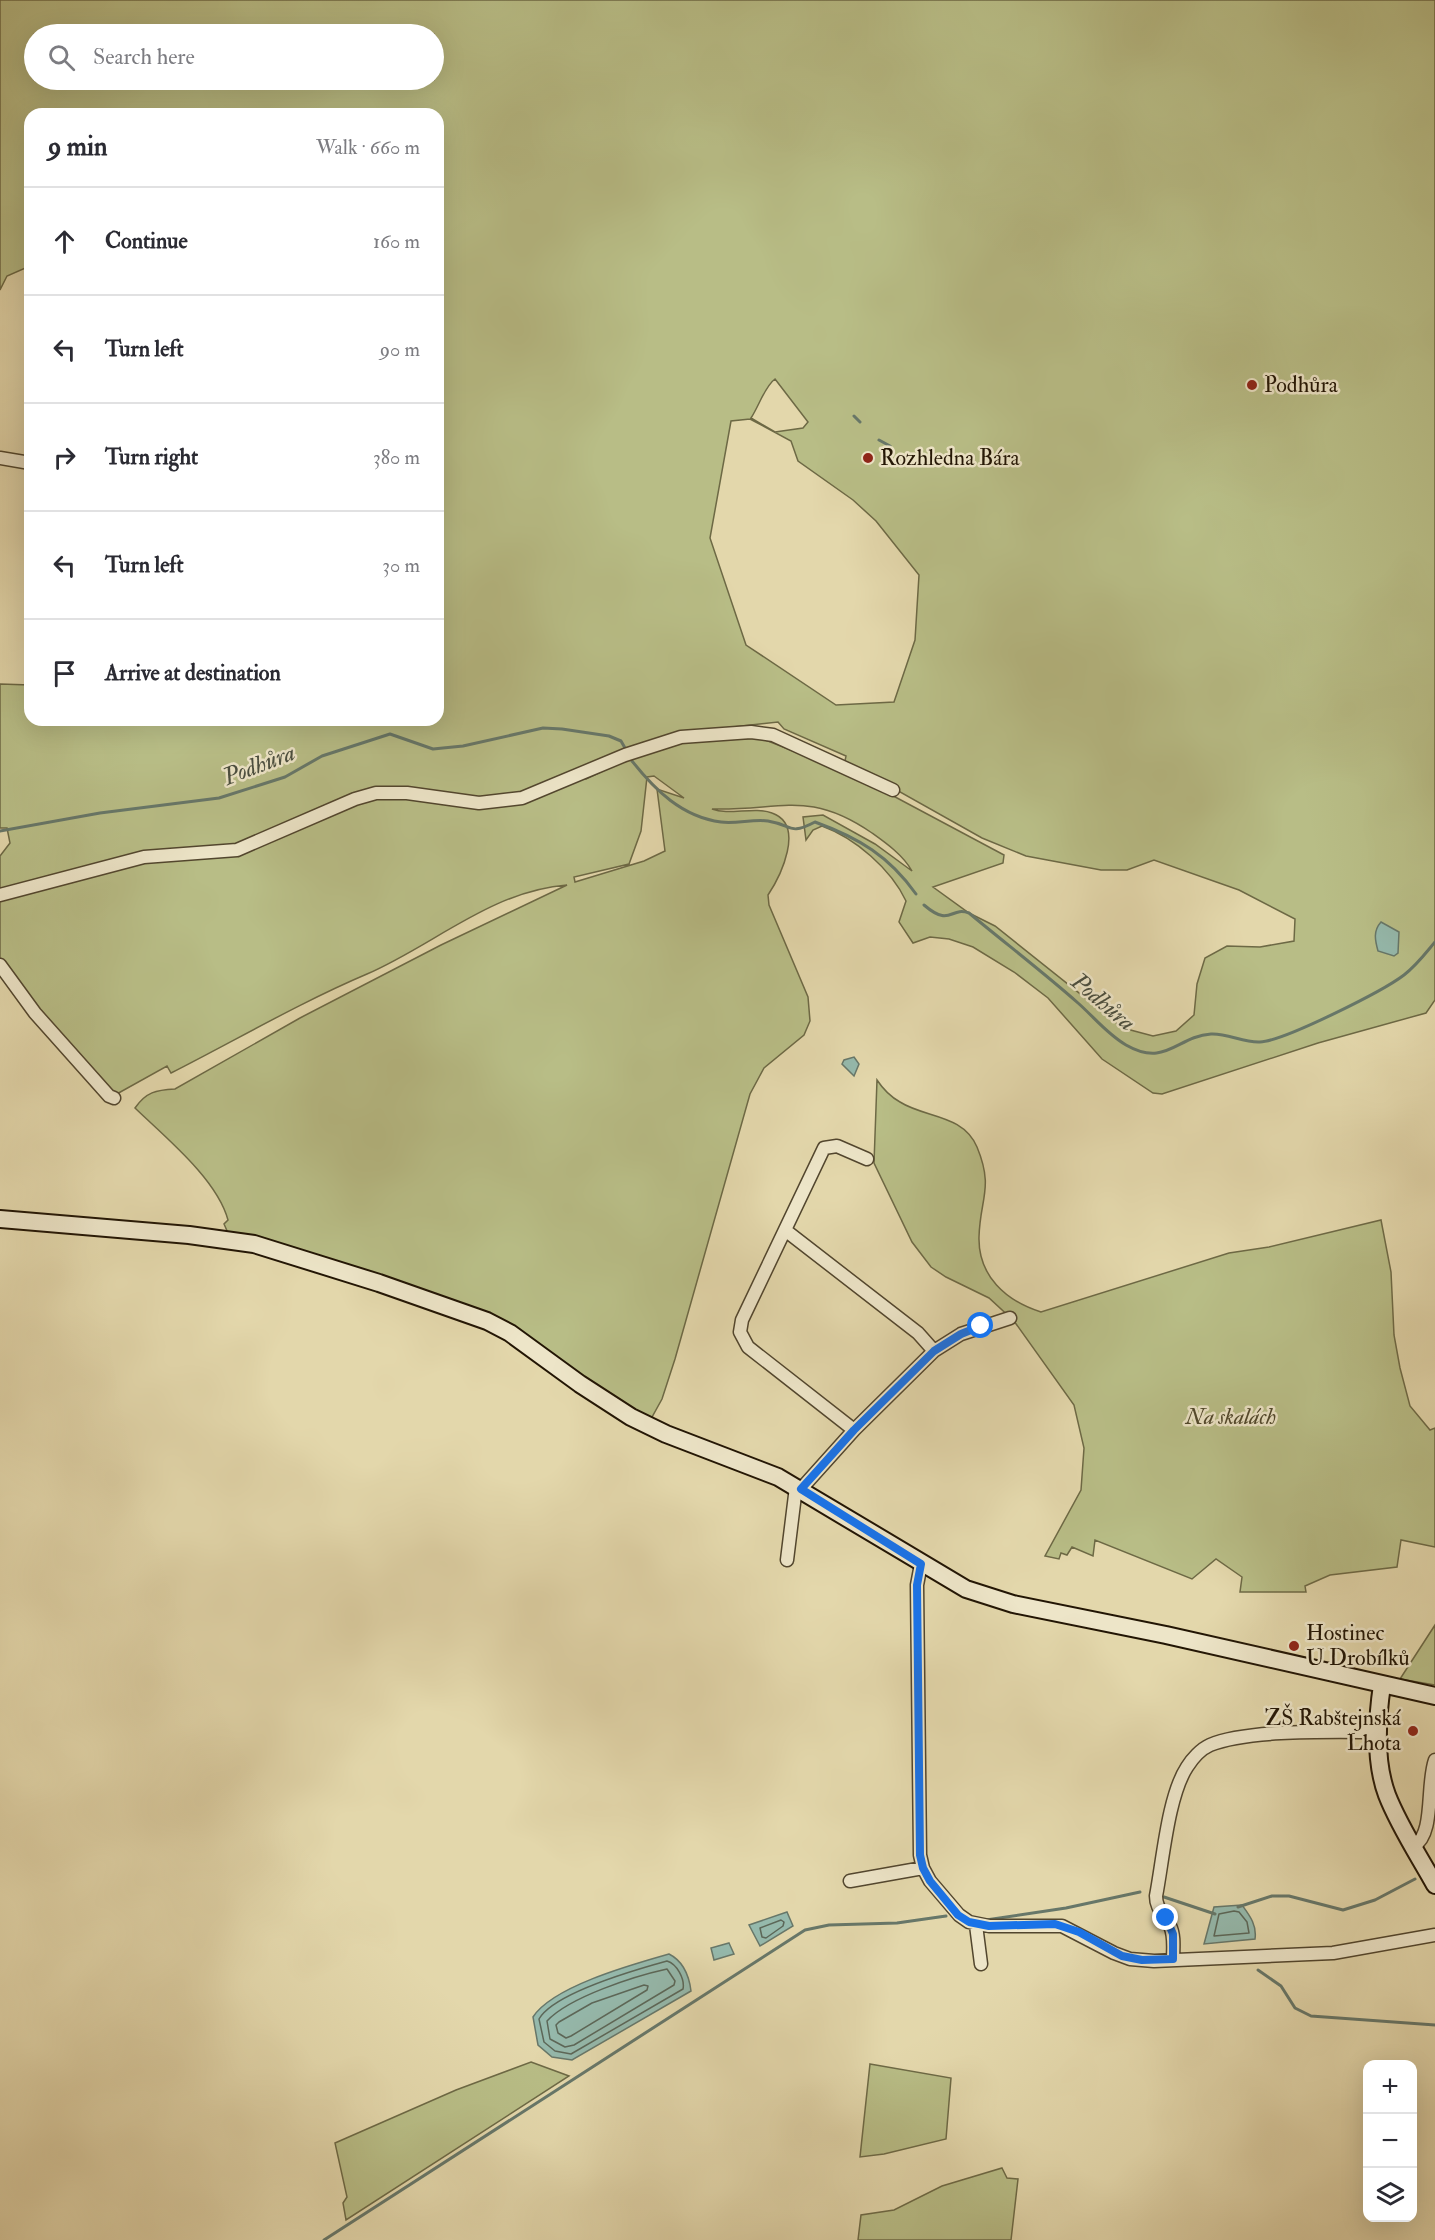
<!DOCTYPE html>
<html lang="en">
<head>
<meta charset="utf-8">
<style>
	body { margin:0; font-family:"IM FELL Double Pica",serif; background:#f7f7f7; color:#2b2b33 }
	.controls { position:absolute; right:18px; bottom:18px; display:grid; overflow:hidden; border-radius:12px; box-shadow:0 6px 24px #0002 }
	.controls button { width:54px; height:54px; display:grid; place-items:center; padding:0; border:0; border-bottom:2px solid #e1e1e2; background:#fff; color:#2b2b33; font:30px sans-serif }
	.stop { position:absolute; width:18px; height:18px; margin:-14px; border:4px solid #1a73e8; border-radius:50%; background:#fff }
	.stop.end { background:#1a73e8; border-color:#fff; box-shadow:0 2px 6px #0008 }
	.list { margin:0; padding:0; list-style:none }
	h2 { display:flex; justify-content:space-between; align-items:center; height:78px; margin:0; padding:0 24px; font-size:26px }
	h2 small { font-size:20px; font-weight:400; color:#7c7c81 }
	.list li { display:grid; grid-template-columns:39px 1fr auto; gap:18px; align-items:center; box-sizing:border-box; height:108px; padding:0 24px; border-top:2px solid #e1e1e2 }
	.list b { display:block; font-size:22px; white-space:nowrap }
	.list em { font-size:20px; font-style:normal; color:#7c7c81 }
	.icon { flex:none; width:33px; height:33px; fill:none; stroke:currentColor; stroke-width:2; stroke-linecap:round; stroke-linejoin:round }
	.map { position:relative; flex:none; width:1435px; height:2240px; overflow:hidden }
	.search { position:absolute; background:#fff; box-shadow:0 6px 24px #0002; left:24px; top:24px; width:420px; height:66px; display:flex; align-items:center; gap:15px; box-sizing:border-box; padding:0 21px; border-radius:33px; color:#7c7c81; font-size:22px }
	.panel { position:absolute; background:#fff; box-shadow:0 6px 24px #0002; left:24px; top:108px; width:420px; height:618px; border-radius:18px }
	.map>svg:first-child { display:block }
	.green { fill:#b8bd86; stroke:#6d6945; stroke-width:1.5; fill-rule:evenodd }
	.water { fill:#95b9ac; stroke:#677769; stroke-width:1.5 }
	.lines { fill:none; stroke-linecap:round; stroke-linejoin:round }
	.shore { stroke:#5c6758; stroke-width:1.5 }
	.stream { stroke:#677769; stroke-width:3 }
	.street-casing { stroke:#52462e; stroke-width:15 }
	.secondary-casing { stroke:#221504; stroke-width:20 }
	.street { stroke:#ede5c8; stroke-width:12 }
	.secondary { stroke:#ede5c8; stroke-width:16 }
	.route { stroke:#1a73e8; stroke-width:8 }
	.poi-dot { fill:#8f2418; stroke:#ede5c8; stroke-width:2 }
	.labels { text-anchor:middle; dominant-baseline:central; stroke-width:5; stroke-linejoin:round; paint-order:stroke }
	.poi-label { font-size:22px; fill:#221504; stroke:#ede5c8; text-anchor:start }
	.park-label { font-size:22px; font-style:italic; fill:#4f472b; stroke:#ede5c8 }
	.water-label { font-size:24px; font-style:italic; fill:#4a4e3f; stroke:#ede5c8 }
</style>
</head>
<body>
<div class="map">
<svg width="1435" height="2240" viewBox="0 0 1435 2240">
	<rect width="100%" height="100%" fill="#e3d7ab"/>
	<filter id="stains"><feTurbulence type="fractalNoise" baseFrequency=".00333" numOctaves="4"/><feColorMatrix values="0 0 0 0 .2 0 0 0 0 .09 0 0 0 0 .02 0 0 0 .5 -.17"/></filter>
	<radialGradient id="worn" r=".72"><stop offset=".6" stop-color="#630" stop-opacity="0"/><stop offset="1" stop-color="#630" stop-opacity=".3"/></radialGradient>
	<!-- green -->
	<path class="green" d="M0 0H1435V1000L1426 1013 1318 1043 1162 1094 1153 1093 1102 1059 1048 998 1014 972 973 947 949 939 930 937 913 943 899 922 906 901C891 869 855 838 822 826L813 830 806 840 803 817 823 815 875 844 912 871C903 855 886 843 872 833 808 789 781 811 712 809 729 816 754 806 772 813 806 825 780 877 768 895L769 905 808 997 810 1021 804 1035 764 1068 750 1094 675 1359 662 1399 652 1417 643 1419 523 1341 228 1233 224 1224 228 1220C217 1179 165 1137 135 1108 146 1092 156 1090 175 1089L300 1018 441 945 567 885C491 891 434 945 367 974 301 1002 236 1040 171 1073L167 1066 115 1095 15 981 0 959V856L10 843 7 828H0V684L30 685V720H438V114H30V266L7 276 0 290ZM34 34H434V80H34ZM775 379 808 422 803 428 775 432 751 418C759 406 765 386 775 379ZM750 419 791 441 798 461 853 500 876 521 919 575 915 640 894 702 836 705 746 645 710 538 731 421ZM778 722 784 729 846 756 845 761 982 838 1026 856 1101 870H1127L1154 860 1239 890 1295 919 1294 941 1260 947 1227 946 1205 958 1197 984 1194 1015 1176 1031 1153 1036 1123 1028 995 926 969 913 933 887 1003 863 1004 855 854 775 760 738 662 743 586 779 581 769 671 734ZM654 776 684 798 657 789 665 851 644 861 575 882 574 877 629 864 641 831 647 777Z
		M877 1080C883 1089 891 1097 900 1102 925 1118 963 1114 977 1147 994 1188 980 1198 979 1237 978 1276 1006 1301 1041 1312L1229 1253 1269 1247 1381 1220 1391 1272 1394 1335 1400 1368 1410 1406 1430 1430 1435 1428V1547L1401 1540 1397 1567 1330 1575 1305 1586 1306 1592H1240L1242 1577 1216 1559 1192 1579 1095 1540 1093 1556 1072 1547 1067 1555 1061 1553 1059 1559 1045 1556 1081 1490 1084 1448 1074 1405 1014 1321 989 1298 946 1277 931 1267 912 1242 874 1163Z
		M1435 1625V1685L1400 1679Z
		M531 2062 569 2076 346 2220 343 2203 347 2197 335 2143 456 2090Z
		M870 2064 951 2078 946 2139 884 2154 860 2157Z
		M1002 2168 1007 2178 1018 2179 1011 2240H858L861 2215 894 2210 942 2186Z"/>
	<!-- water -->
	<path class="water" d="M1381 922 1399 932 1398 953 1394 956 1378 951C1375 940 1373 931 1381 922Z
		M854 1057 859 1064 854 1076 842 1064 844 1060Z
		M1242 1905C1250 1916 1257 1925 1255 1939L1204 1944 1214 1907Z
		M787 1912 793 1926 760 1946 749 1925Z
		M729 1943 734 1954 714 1960 711 1948Z
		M669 1954C683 1961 689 1975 691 1991L572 2060 552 2057 538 2045 533 2017C553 1986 634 1964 669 1954Z"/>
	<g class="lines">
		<!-- shore -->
		<path class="shore" d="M1234 1911 1239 1912 1247 1922 1249 1933 1214 1936 1219 1914Z
			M781 1920 784 1922 783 1926 766 1938 762 1937 760 1928Z
			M667 1961C677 1964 685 1979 683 1989L571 2054 555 2051 544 2042 539 2019C554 1993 638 1969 667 1961Z
			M667 1969 675 1981 674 1985 574 2045 565 2047 550 2039 547 2021C569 1997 635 1976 667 1969Z
			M644 1985 648 1986 647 1990 571 2036 566 2038 558 2033 556 2025 559 2022 592 2003Z"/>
		<!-- stream -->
		<path class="stream" d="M854 416 860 422
			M879 440 890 446
			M632 761C655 790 682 817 721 822 736 824 753 819 768 821 793 825 788 836 815 822 859 838 889 856 916 894
			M0 831 100 813 219 798 285 777 322 756 390 734 433 749 463 746 543 728 562 729 609 736 621 741 625 748
			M924 905C951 928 950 906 969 913 1005 943 1043 972 1078 1003 1094 1017 1107 1034 1126 1045 1166 1068 1177 1036 1211 1034 1227 1033 1244 1043 1260 1042 1284 1041 1383 991 1404 975 1416 966 1425 954 1435 942
			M1164 1897 1215 1914
			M1238 1907 1272 1896H1289L1343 1910 1375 1900 1415 1879
			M986 1920 1066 1908 1140 1892
			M1258 1970 1281 1986 1295 2008 1311 2016 1435 2025
			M324 2240 805 1930 829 1925 897 1923 946 1916"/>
		<!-- street casing -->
		<g class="street-casing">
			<path id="street" d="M0 458 30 463
				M0 895 144 857 237 850 355 799 376 793H407L479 803 522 798 625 755 681 737 751 732 773 735 893 790
				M0 965 35 1013 109 1096 114 1098
				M785 1230 918 1333 934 1351
				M854 1430 748 1347 740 1332 742 1320 824 1148 837 1146 867 1159
				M801 1489 854 1430 934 1351 961 1334 1010 1318
				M787 1560 796 1487
				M921 1564 917 1585 920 1855 923 1868 930 1881 959 1915 969 1922 989 1926H1062L1114 1953 1130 1959 1154 1961 1333 1953 1435 1935
				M1414 1846C1435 1834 1426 1785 1435 1760
				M850 1881 923 1868
				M976 1925 981 1964
				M1173 1960C1173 1949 1175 1936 1170 1926 1165 1914 1156 1910 1156 1896 1163 1860 1168 1796 1187 1767 1192 1759 1201 1749 1210 1745 1248 1729 1336 1732 1379 1732"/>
		</g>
		<!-- secondary casing -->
		<g class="secondary-casing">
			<path id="secondary" d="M0 1219 189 1235 254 1244 379 1283 487 1321 510 1333 580 1384 631 1417 666 1434 778 1477 966 1589 1013 1604 1166 1635 1435 1696
				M1382 1685C1377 1719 1375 1763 1387 1795 1399 1826 1419 1856 1435 1885"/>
		</g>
		<!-- street -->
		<use href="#street" class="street"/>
		<!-- secondary -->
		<use href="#secondary" class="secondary"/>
	</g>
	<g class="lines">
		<!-- route -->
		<path class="route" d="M981 1326 961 1334 934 1351 854 1430 801 1489 921 1564 917 1585 920 1855 923 1868 930 1881 958 1915 969 1922 989 1926 1055 1924 1079 1932 1122 1956 1142 1960 1173 1959V1934L1166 1918"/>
	</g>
	<!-- markers -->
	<g class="poi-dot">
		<circle cx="1252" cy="385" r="6"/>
		<circle cx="868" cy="458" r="6"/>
		<circle cx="1294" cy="1646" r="6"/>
		<circle cx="1413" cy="1731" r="6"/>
	</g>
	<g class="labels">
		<!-- poi labels -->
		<g class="poi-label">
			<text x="1264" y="385">Podhůra</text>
			<text x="880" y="458">Rozhledna Bára</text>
			<text x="1306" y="1633">Hostinec<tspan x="1306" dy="25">U Drobílků</tspan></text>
			<text x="1401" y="1718" text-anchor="end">ZŠ Rabštejnská<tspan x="1401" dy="25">Lhota</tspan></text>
		</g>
		<!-- park labels -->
		<g class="park-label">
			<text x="1231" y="1417">Na skalách</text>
		</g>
		<!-- water labels -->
		<g class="water-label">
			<text transform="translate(259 765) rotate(-21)">Podhůra</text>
			<text transform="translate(1103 1002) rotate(40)">Podhůra</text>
		</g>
	</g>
	<rect width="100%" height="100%" filter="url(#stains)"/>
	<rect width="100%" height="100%" fill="url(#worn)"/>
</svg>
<div class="controls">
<button>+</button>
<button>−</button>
<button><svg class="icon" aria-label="layers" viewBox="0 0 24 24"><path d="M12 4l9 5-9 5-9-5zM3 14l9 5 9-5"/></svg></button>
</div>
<div class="stop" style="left:981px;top:1326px"></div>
<div class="stop end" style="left:1166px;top:1918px"></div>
<div class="search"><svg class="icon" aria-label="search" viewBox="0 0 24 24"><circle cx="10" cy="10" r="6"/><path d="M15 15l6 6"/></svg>Search here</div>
<section class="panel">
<h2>9 min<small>Walk · 660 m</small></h2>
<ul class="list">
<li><svg class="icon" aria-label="ahead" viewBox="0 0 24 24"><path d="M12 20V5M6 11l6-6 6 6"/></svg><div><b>Continue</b></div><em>160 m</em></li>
<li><svg class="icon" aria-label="left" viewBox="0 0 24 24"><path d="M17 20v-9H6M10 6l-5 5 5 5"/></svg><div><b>Turn left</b></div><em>90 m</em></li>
<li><svg class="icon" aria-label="right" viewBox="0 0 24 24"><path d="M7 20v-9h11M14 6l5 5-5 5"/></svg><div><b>Turn right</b></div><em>380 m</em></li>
<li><svg class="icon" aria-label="left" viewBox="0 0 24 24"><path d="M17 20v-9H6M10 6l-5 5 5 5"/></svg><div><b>Turn left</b></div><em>30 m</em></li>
<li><svg class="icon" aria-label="arrive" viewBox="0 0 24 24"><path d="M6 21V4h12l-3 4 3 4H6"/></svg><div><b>Arrive at destination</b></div></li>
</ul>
</section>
</div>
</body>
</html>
